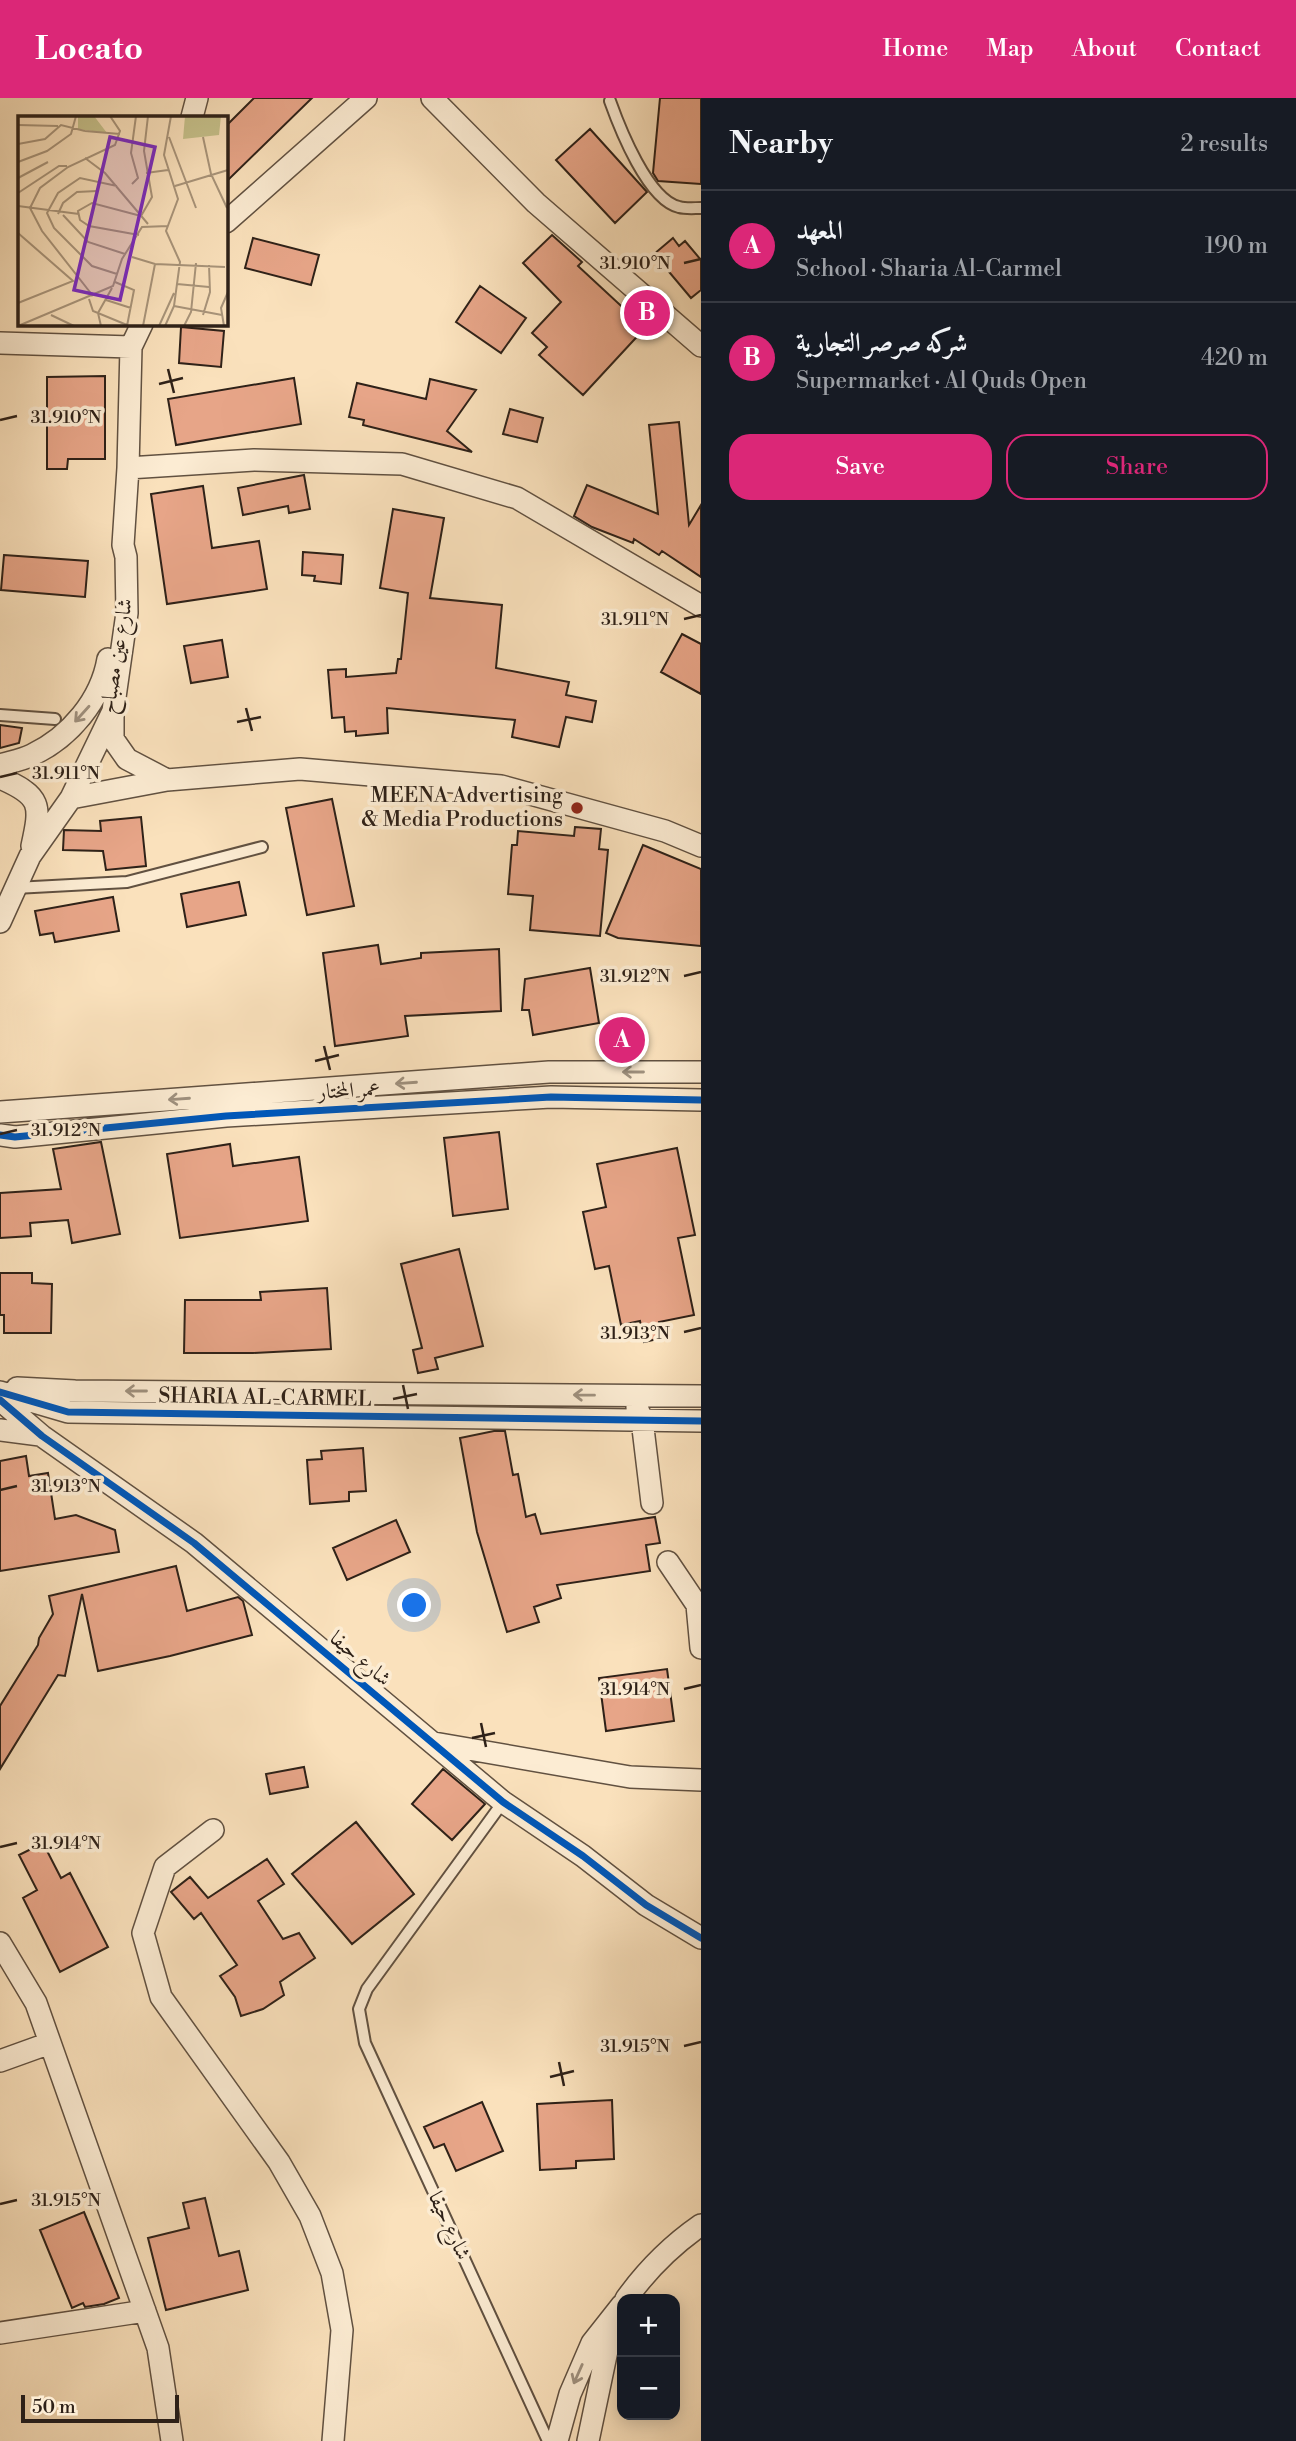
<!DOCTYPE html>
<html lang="en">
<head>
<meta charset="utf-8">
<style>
	body { margin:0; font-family:"Libre Bodoni",Amiri,serif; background:#242831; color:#f1f3f6 }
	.controls { position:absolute; right:21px; bottom:21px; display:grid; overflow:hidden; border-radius:14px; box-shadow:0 4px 18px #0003 }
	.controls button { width:63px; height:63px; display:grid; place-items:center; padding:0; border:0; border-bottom:2px solid #363941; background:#171b24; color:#f1f3f6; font:35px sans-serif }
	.scale { position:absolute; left:21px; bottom:18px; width:158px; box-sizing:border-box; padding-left:7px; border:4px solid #2e2118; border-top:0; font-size:19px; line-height:24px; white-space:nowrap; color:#2e2118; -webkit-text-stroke:5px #fcecd3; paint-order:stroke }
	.you { position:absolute; left:415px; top:1508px; width:24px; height:24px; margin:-18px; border:5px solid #fff; border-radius:50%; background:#1a73e8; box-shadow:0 0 0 10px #1a73e833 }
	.badge { display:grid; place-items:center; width:46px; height:46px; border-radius:50%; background:#db2777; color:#fff; font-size:23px; font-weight:700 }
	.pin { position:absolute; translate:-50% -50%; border:4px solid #fff; box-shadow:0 2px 7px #0006 }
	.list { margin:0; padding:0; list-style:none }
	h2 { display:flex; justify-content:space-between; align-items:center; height:91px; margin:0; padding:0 28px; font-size:30px }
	h2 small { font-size:23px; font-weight:400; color:#9ea1a6 }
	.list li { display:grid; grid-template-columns:46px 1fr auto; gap:21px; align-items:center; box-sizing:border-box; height:112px; padding:0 28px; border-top:2px solid #363941 }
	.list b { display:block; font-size:26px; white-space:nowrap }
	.list p { margin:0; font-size:23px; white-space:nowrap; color:#9ea1a6 }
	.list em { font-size:23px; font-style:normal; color:#9ea1a6 }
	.actions { display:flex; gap:14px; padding:21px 28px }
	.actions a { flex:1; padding:16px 0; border:2px solid #db2777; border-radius:21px; text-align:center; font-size:24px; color:#db2777 }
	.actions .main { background:#db2777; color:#fff }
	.map { position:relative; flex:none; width:701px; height:2343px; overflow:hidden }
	header { display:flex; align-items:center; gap:42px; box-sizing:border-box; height:98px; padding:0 35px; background:#db2777; color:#fff }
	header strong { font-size:33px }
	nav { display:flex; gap:38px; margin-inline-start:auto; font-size:24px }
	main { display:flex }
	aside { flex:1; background:#171b24 }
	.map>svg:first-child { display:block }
	.building { fill:#e7a588; stroke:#2e2118; stroke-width:2 }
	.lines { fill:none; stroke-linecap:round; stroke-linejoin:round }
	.lane-casing { stroke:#615141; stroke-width:14 }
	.street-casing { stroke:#615141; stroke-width:24 }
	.lane { stroke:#fcecd3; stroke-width:10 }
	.street { stroke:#fcecd3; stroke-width:21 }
	.cycleway-casing { stroke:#fcecd3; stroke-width:11 }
	.cycleway { stroke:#0057b8; stroke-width:7 }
	.oneway { stroke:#9f917f }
	.ticks { fill:none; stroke:#2e2118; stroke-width:2.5 }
	.poi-dot { fill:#8f2418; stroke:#fcecd3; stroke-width:2.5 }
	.labels { text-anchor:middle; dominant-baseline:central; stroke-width:7; stroke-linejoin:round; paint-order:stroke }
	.street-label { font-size:21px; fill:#2e2118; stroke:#fcecd3 }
	.poi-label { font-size:21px; fill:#2e2118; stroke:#fcecd3; text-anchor:end }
	.inset-road { fill:none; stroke:#a8947a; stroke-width:2 }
	.view { fill:#7b2cbf; fill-opacity:0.15; stroke:#7b2cbf; stroke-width:3.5 }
	.inset-edge { fill:none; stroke:#2e2118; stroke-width:3.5 }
	.ticks-label { font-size:18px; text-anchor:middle; fill:#2e2118; stroke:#fcecd3; stroke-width:7; stroke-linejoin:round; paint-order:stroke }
</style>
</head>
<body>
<header>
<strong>Locato</strong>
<nav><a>Home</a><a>Map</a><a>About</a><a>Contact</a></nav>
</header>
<main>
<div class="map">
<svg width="701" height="2343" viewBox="0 0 701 2343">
	<rect width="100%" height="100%" fill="#fae1bc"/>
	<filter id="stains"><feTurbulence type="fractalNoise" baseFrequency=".00286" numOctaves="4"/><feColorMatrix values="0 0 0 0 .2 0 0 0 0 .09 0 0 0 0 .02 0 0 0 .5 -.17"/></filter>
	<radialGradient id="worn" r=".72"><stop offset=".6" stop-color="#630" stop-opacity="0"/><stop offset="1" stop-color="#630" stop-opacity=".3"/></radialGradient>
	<!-- building -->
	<path class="building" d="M254 0H312L226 84V28Z
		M660 0H701V86L658 83 653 75Z
		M590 31 647 94 615 125 556 62Z
		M552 137 582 164 578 168 645 230 583 297 539 257 547 249 532 235 561 204 523 165Z
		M253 140 319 157 311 187 245 170Z
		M673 140 679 148 685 143 701 162V192L691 200 654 156Z
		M480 188 526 220 501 255 456 224Z
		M181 229 224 233 221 269 179 265Z
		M105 278V361H68L67 371H47V279Z
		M294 280 301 326 176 347 168 301Z
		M430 281 476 292 447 333 472 354 363 327 364 322 349 319 357 285 426 301Z
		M510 311 543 320 537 344 503 336Z
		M679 324 689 427 701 407V479L662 453 659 457 634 441 633 445 592 429 574 418 587 387 658 416 649 327Z
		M304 377 310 411 289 415 288 408 243 417 238 390Z
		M203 388 212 450 259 443 267 491 167 506 151 396Z
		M393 411 444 420 430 500 502 507 496 570 569 584 566 597 596 603 592 624 566 619 559 649 512 639 515 622 387 610 388 635 356 638V633L345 634 344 619 332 620 328 572 346 571V579L396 575 398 561H401L408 495 380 490Z
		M303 454 343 457 341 486 314 483 315 478 302 477Z
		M4 457 88 463 85 499 1 492Z
		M682 536 701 546V596L661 574Z
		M222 542 228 579 191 585 184 548Z
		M0 627 22 630 19 645 0 650Z
		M332 701 354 808 307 817 286 710Z
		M141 719 146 768 106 772 103 753 63 752 64 732 101 733 100 723Z
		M575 729 601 731 599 751 608 752 600 838 530 832 533 798 508 796 512 747H517L518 733 574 738Z
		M643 747 701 771V848L618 840 606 835Z
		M239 784 246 817 187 829 181 796Z
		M113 799 119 833 55 844 53 835 40 837 35 813Z
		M378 847 381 866 421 860V855L499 851 501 913 405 918 408 938 335 948 323 855Z
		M590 870 599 925 533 937 529 912H522L525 881Z
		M499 1034 508 1111 453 1118 444 1040Z
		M101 1044 120 1136 72 1145 68 1122 30 1125 31 1138 0 1140V1095L61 1091 53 1051Z
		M230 1046 233 1068 299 1059 308 1123 180 1140 167 1056Z
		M677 1050 695 1137 678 1140 694 1217 659 1224 662 1240 644 1244 640 1223 621 1227 609 1168 595 1171 583 1114 606 1109 597 1066Z
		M459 1151 483 1248 435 1260 438 1271 418 1275 413 1252 422 1250 401 1166Z
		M0 1175H32V1185L52 1186 51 1235H4V1217H0Z
		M327 1190 331 1251 253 1255H184L185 1202H261L260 1194Z
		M494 1333H505L513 1377 518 1376 526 1419 535 1416 541 1436 655 1419 660 1445 646 1447 650 1473 557 1487 561 1500 534 1509 539 1524 507 1534 477 1434 460 1340Z
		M363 1350 366 1393 349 1394V1403L310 1406 307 1362 322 1361 321 1353Z
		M26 1358 29 1378 48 1375 55 1421 76 1417 115 1432 119 1454 0 1473V1363Z
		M396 1422 410 1454 347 1482 333 1450Z
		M176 1468 187 1513 238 1499 243 1503 252 1537 170 1558 98 1573 82 1496 65 1578 58 1577 0 1671V1608L38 1547 39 1540 53 1516 49 1498Z
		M667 1571 674 1623 606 1633 599 1580Z
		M304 1669 308 1689 270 1696 266 1676Z
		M443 1671 485 1706 452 1742 412 1706Z
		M356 1724 414 1796 352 1846 292 1776Z
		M43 1745 61 1780 70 1775 108 1849 60 1874 23 1800 37 1792 19 1757Z
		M267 1761 284 1786 258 1803 283 1841 299 1835 315 1860 280 1884 284 1897 263 1911 241 1918 235 1899 220 1878 237 1867 201 1815 194 1821 171 1794 190 1779 208 1800Z
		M612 2002 614 2061 576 2063V2070L540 2072 537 2006Z
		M482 2004 503 2053 456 2073 444 2046 434 2050 424 2029Z
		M205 2100 219 2158 239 2153 248 2192 166 2212 148 2140 189 2130 183 2105Z
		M84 2114 119 2200 104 2206 85 2209 83 2205 72 2210 40 2132Z"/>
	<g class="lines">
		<!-- lane casing -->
		<g class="lane-casing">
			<path id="lane" d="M610 3C620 31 648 102 679 109 686 111 694 110 701 110
				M0 617 55 621
				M15 790 127 784 262 749
				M503 1704 367 1891 359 1911 365 1945 548 2343"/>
		</g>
		<!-- street casing -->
		<g class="street-casing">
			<path id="street" d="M432 0 536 105 701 248
				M192 19 197 0
				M226 124 366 0
				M0 245 131 249
				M128 370 254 362 402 366 517 400 701 508
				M113 615V641L127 661 167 682
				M0 667C10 664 22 662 32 657 70 639 101 602 108 561
				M0 680C42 698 41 707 32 748
				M71 700 167 682 300 671 501 688 665 733 701 748
				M0 824 30 758 71 700 113 613 127 515 126 459 123 447 128 370 131 249 142 226
				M0 1014 549 974H701
				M0 1037 15 1039 226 1018 551 999 701 1002
				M17 1290 75 1293 701 1298
				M0 1294 68 1314 701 1323
				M0 1302 42 1338 194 1445 503 1704 583 1758 646 1807 701 1840
				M637 1309 642 1322 652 1405
				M0 1332 40 1337
				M668 1464 697 1507 701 1550
				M434 1645 630 1679 701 1682
				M213 1732 165 1769 143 1835 161 1899 279 2064 310 2118 332 2175 342 2232 333 2343
				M0 1845 36 1905 158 2250 172 2343
				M0 1963 50 1945
				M626 2201C647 2172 672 2147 701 2127
				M0 2235 145 2213
				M557 2343 570 2296 592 2245 622 2207
				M588 2343 614 2219"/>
		</g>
		<!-- lane -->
		<use href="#lane" class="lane"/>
		<!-- street -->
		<use href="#street" class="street"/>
		<!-- cycleway casing -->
		<g class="cycleway-casing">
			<path id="cycleway" d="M0 1037 15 1039 226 1018 551 999 701 1002
				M0 1294 68 1314 701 1323
				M0 1302 42 1338 194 1445 503 1704 583 1758 646 1807 701 1840"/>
		</g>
		<!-- cycleway -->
		<use href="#cycleway" class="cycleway"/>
	</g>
	<!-- one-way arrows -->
	<defs><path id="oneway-shaft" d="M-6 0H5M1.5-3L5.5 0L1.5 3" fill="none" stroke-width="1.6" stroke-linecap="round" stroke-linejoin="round" transform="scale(1.75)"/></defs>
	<g class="oneway">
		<use href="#oneway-shaft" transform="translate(82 616) rotate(132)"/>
		<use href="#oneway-shaft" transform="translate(633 974) rotate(180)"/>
		<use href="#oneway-shaft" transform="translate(406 985) rotate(176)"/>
		<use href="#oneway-shaft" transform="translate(179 1001) rotate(176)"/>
		<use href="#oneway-shaft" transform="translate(136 1293) rotate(180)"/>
		<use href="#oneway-shaft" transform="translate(584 1297) rotate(-179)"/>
		<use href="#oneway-shaft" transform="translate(578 2276) rotate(114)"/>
	</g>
	<!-- ticks -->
	<path class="ticks" d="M684 165 701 161M168 271 174 295M159 286 183 280M0 322 17 318M684 521 701 517M246 610 252 633M237 624 261 619M0 679 17 675M684 878 701 874M324 948 330 972M315 963 339 957M0 1036 17 1032M684 1234 701 1230M403 1287 408 1311M393 1301 417 1296M0 1392 17 1388M684 1591 701 1587M481 1625 486 1649M472 1640 495 1635M0 1749 17 1745M684 1948 701 1944M559 1964 564 1988M550 1979 574 1973M0 2106 17 2102"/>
	<!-- markers -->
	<circle class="poi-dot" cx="577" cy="710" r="7"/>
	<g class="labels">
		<!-- street labels -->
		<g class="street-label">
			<text transform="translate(117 558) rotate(-81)">شارع عين مصباح</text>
			<text transform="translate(349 993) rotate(-3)">عمر المختار</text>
			<text transform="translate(265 1300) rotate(1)">SHARIA AL-CARMEL</text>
			<text transform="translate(360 1561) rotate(40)">شارع حيفا</text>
			<text transform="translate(449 2128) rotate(65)">شارع حيفا</text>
		</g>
		<!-- poi labels -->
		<g class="poi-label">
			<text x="563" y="698">MEENA Advertising<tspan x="563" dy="24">&amp; Media Productions</tspan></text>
		</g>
	</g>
	<!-- overview -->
	<g transform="translate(18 18)">
		<rect width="210" height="210" fill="#fae1bc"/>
		<path d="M60 0H76L89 17 60 13ZM167 0H203L201 19 165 23Z" fill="#c6c18b"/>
		<path class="inset-road" d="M0 9 40 10M67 15 102 18M151 21 178 92M185 21 193 58 209 92M0 28 27 23 43 9 67 15M67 42 87 57 130 108M0 46 29 35 53 18 58 0M128 57 150 54M0 62 30 46M114 68 120 62 113 37 118 0M99 70 62 62 40 77 29 97 36 112 74 150 99 158M157 70 210 54M0 77 41 50H49M0 90 61 98M40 98 45 87 59 76 79 75M45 99 70 126 107 138M123 100 134 81 126 35 130 0M210 110V140M0 117 55 165 0 187M121 119 71 110 62 104 60 95 74 87 123 100M114 141 137 148 207 151M97 166 116 174 109 210M159 168 191 171M75 180 24 115 12 92 22 72 50 51 97 29 102 15 92 0M71 183 75 195 109 209M88 184 113 192M156 190 204 199M33 199 56 210M185 199 192 176 191 149M0 210 95 170 104 143 124 111 150 110M83 210 80 197 94 172M125 210 137 148M141 210 156 177M147 210 156 190 162 146 148 115 160 83 146 39 153 0M166 210 173 196 178 147M206 210 203 192 210 176"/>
		<path class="view" d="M92 21 137 31 102 184 56 174Z"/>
		<rect width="210" height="210" class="inset-edge"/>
	</g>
	<g class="ticks-label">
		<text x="635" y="171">31.910°N</text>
		<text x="66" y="325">31.910°N</text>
		<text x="635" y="527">31.911°N</text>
		<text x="66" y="681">31.911°N</text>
		<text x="635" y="884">31.912°N</text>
		<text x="66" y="1038">31.912°N</text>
		<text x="635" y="1241">31.913°N</text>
		<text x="66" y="1394">31.913°N</text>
		<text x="635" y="1597">31.914°N</text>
		<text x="66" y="1751">31.914°N</text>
		<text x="635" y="1954">31.915°N</text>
		<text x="66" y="2108">31.915°N</text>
	</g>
	<rect width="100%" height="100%" filter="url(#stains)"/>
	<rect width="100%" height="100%" fill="url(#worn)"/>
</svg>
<div class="controls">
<button>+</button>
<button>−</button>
</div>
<div class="scale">50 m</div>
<div class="you"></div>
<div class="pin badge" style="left:622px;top:942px">A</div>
<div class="pin badge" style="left:647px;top:215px">B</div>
</div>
<aside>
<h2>Nearby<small>2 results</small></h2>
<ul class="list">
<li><span class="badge">A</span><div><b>المعهد</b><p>School · Sharia Al-Carmel</p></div><em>190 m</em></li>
<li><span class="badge">B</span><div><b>شركه صرصر التجارية</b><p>Supermarket · Al Quds Open</p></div><em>420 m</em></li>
</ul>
<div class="actions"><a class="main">Save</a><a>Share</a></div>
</aside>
</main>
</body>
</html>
